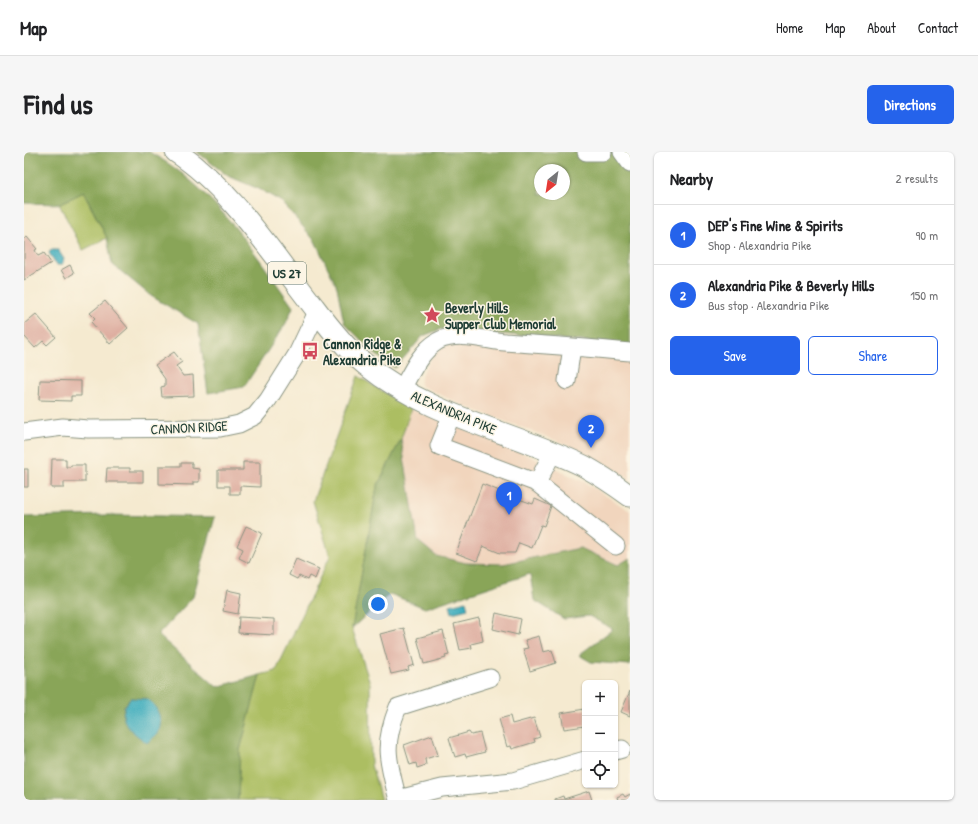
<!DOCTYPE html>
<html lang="en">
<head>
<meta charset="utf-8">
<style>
	body { margin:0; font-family:"Patrick Hand",sans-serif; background:#f6f6f6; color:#202124 }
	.controls { position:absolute; right:12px; bottom:12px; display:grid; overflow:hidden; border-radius:6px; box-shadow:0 1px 3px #0004 }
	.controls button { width:36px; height:36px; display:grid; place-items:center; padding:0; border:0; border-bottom:1px solid #e0e0e0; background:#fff; color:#202124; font:20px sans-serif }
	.compass { position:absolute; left:510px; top:12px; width:36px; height:36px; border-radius:50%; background:#fff; box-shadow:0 1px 3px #0004; rotate:210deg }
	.you { position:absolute; left:354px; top:452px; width:14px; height:14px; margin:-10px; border:3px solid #fff; border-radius:50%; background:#1a73e8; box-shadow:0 0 0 6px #1a73e833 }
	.badge { display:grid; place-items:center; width:26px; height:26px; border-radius:50%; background:#2563eb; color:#fff; font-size:13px; font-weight:700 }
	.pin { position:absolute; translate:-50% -33px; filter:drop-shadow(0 1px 2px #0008) }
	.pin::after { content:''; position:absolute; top:21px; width:14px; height:12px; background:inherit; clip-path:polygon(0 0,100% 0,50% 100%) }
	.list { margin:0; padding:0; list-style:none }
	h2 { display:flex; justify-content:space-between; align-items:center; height:52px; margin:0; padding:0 16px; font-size:17px }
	h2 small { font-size:13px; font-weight:400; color:#757577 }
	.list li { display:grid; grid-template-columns:26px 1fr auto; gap:12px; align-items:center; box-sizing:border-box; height:60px; padding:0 16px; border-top:1px solid #e0e0e0 }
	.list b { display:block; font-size:15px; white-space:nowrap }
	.list p { margin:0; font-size:13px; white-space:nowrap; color:#757577 }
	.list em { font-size:13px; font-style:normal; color:#757577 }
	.actions { display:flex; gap:8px; padding:12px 16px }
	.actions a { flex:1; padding:9px 0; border:1px solid #2563eb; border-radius:6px; text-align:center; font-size:14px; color:#2563eb }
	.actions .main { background:#2563eb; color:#fff }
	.icon { flex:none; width:22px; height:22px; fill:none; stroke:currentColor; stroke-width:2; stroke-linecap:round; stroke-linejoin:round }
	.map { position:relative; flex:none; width:606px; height:648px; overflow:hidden; border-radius:6px }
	header { display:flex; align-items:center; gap:24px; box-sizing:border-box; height:56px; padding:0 20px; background:#fff; border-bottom:1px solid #e0e0e0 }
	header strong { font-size:19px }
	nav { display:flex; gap:22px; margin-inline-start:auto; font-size:14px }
	.intro { display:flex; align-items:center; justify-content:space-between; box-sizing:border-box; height:96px; padding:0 24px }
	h1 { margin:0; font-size:28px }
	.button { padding:10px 18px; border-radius:6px; background:#2563eb; color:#fff; font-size:14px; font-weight:700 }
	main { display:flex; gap:24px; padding:0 24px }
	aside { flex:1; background:#fff; border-radius:6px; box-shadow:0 1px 3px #0004 }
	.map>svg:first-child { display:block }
	.built { fill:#f1d5bd }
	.green { fill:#acbe62; stroke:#667e4b }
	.forest { fill:#89a558; stroke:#547146; fill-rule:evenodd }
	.water { fill:#3fadbd; stroke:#2f7578 }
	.building { fill:#deaea0 }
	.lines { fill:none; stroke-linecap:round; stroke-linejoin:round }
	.minor-casing { stroke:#8a9482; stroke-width:19 }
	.major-casing { stroke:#8a9482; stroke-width:23 }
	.minor { stroke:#fff; stroke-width:17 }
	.major { stroke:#fff; stroke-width:21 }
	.labels { text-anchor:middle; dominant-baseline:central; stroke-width:3; stroke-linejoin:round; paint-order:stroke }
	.shield { fill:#fcf5e5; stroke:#617469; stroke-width:1 }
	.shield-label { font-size:13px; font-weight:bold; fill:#1f3d34 }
	.poi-label { font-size:14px; font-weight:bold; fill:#1f3d34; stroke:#fcf5e5; text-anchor:start }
	.street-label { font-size:14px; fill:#1f3d34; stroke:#fcf5e5 }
</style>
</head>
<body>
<header>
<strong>Map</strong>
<nav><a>Home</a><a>Map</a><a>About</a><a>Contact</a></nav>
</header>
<div class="intro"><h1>Find us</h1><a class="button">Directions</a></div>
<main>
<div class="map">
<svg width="606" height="648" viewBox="0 0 606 648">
	<rect width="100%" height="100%" fill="#fcf5e5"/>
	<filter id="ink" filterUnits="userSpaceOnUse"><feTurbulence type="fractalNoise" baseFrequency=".025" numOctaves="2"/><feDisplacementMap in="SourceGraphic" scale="8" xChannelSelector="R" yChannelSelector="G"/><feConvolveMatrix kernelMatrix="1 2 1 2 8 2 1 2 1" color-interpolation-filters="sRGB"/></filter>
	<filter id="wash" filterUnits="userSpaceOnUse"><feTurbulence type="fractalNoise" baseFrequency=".012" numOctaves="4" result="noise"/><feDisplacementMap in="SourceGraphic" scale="16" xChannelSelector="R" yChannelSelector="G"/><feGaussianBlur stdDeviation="0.9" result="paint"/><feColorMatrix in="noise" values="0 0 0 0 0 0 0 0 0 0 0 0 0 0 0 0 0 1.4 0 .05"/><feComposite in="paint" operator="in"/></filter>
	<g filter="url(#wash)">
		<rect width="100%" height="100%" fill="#f5ead0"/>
		<!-- built -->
		<path class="built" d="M430 190 606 206V328L590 317 542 292 438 253 396 233 398 221 411 200Z
			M387 257 499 301 560 330 606 359V406L594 413 581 407 515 406 479 412 442 411 412 404 394 389 377 287Z"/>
		<!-- green -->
		<path class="green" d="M59 40 83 86 59 98 35 52Z
			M334 224 387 257 377 287 353 335 328 476 346 531 347 613 357 648H214L216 598 236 523 252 519 306 404 289 349Z"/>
		<!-- forest -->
		<path class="forest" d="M0 0H125C188 33 229 99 269 155L262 171 220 235 184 241 174 172 127 144 88 112 83 86 60 40 35 52 0 51Z
			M173 0H606V193L417 177 399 184 371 216 351 202 320 171 313 135 291 89 258 50 235 37 204 24ZM516 18H540V42H516Z
			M377 287 394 389 412 404 442 411 479 412 556 396 594 413 606 406V513L567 510 555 503 589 477 565 464 540 467 510 448 506 422 401 456 366 442 328 476 353 335Z
			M83 363 191 365 169 445 134 483 193 535 236 523 216 598 214 648H0V365ZM107 546 124 547 99 563 100 554Z"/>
		<!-- water -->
		<path class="water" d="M27 98H34L40 107 38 113H33L25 101Z
			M442 449 444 457 428 461 426 453Z
			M107 546 124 547C133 554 141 570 133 582 130 585 126 588 123 591 106 578 89 567 107 546Z"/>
		<g id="blocks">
			<!-- building -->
			<path class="building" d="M3 85 13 97 11 98 14 104 20 101 27 111 0 128V87Z
				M46 113 50 121 42 126 37 118Z
				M81 149 104 176 86 192 67 170 71 166 66 161Z
				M12 162 32 185 23 193 19 189 11 196 0 184V172Z
				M150 200 158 210 152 214 159 224 169 223 170 244 138 245 137 235 141 234V227L131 213Z
				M16 228 57 229V244H47V249L15 248Z
				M28 307H42V315H46L47 313H61V330H40V336H27Z
				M219 310H236V335L216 334V342H206V334H194V318H219Z
				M157 311H168V316L175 317V330H169V333L135 332V314H157Z
				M83 316H106V319H119V330H82Z
				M0 317H4V335H0Z
				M458 332 478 340 480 336 483 337 484 334 492 337 491 340 494 341 492 346 509 352 511 347 527 354 520 374 517 373 508 396 495 391 491 401H476L459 394 453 409 432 401Z
				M222 374 238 381 225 411 215 406 219 397 213 394Z
				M272 407 295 417 291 427 285 424 283 428 275 424 273 427 265 423Z
				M203 438 217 441 214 462 199 459Z
				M472 461 497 467 494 483 469 477Z
				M215 465 250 467V483L214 481Z
				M455 466 459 489 447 492 448 496 436 498 430 472Z
				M380 476 390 513 384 515 385 518 367 522 356 482Z
				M419 479 425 503 421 504 422 506 400 512 393 486Z
				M515 484 519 500 528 498 532 511 506 519 499 497 504 496 501 488Z
				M606 539V564L597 560Z
				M561 557V574L540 577 537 561Z
				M486 564 488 572 510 566 516 585 510 587 511 590 488 597 487 594 483 595 475 567Z
				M445 580 447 583 456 581 461 600 442 605 441 602 431 605 425 586Z
				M408 583 414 603 401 607 402 613 393 616 392 611 386 613 380 593Z
				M565 639 568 648H531V647L539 644 540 647Z
				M599 642 601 645 606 642V648H594L593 645Z"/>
		</g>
	</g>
	<g filter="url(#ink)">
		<use href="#blocks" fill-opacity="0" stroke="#8a9482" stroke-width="1"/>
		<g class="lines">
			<!-- minor casing -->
			<g class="minor-casing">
				<path id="minor" d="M562 0H579
					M598 0 606 11
					M543 229 548 195
					M378 237C388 219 396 200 414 189 434 179 460 188 481 190 523 193 564 196 606 200
					M428 262 415 294 513 331 529 300
					M0 280 39 275 64 277 196 276 215 272 231 264 244 248 273 202 293 160
					M513 331 592 394
					M591 599 598 597
					M374 647 418 636 489 629 561 608
					M374 648C364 608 358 595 374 555L466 526"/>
			</g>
			<!-- major casing -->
			<g class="major-casing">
				<path id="major" d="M152 0C207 36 249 103 290 155 305 175 322 197 342 213 406 265 488 279 560 314 576 323 591 333 606 344"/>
			</g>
			<!-- minor -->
			<use href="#minor" class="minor"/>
			<!-- major -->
			<use href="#major" class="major"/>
		</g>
	</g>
	<!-- icons -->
	<defs>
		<g id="sight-bare" transform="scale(1.38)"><path d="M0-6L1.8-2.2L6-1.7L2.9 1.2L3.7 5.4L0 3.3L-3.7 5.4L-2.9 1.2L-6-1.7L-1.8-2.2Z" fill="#d1495b" stroke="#fcf5e5" stroke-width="2.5" paint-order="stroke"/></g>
		<g id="bus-bare" transform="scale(1.38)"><path d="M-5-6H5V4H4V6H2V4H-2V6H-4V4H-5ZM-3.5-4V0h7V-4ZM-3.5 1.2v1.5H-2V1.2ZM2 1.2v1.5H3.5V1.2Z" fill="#d1495b" stroke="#fcf5e5" stroke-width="2.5" paint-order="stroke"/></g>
	</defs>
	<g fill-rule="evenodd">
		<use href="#sight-bare" x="408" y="163"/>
		<use href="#bus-bare" x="286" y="199"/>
	</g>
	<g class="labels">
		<!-- shield labels -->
		<rect class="shield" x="244" y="110" width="38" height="22" rx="3"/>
		<g class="shield-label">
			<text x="263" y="121">US 27</text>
		</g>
		<!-- poi labels -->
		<g class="poi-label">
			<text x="421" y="155">Beverly Hills<tspan x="421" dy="16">Supper Club Memorial</tspan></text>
			<text x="299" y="191">Cannon Ridge &amp;<tspan x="299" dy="16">Alexandria Pike</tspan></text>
		</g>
		<!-- street labels -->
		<g class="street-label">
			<text transform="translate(430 260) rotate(23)">ALEXANDRIA PIKE</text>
			<text transform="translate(165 275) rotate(-3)">CANNON RIDGE</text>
		</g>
	</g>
</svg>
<div class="controls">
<button>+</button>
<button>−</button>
<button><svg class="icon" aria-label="locate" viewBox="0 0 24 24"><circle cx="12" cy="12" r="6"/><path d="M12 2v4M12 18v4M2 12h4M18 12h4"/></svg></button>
</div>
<svg class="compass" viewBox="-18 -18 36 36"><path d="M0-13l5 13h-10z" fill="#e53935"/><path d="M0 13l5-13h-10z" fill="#757577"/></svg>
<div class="you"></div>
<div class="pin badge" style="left:485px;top:363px">1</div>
<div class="pin badge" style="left:567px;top:296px">2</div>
</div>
<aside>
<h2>Nearby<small>2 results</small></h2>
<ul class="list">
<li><span class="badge">1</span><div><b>DEP's Fine Wine &amp; Spirits</b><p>Shop · Alexandria Pike</p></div><em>90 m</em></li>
<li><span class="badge">2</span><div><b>Alexandria Pike &amp; Beverly Hills</b><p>Bus stop · Alexandria Pike</p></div><em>150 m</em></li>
</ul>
<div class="actions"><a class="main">Save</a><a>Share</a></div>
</aside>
</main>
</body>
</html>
